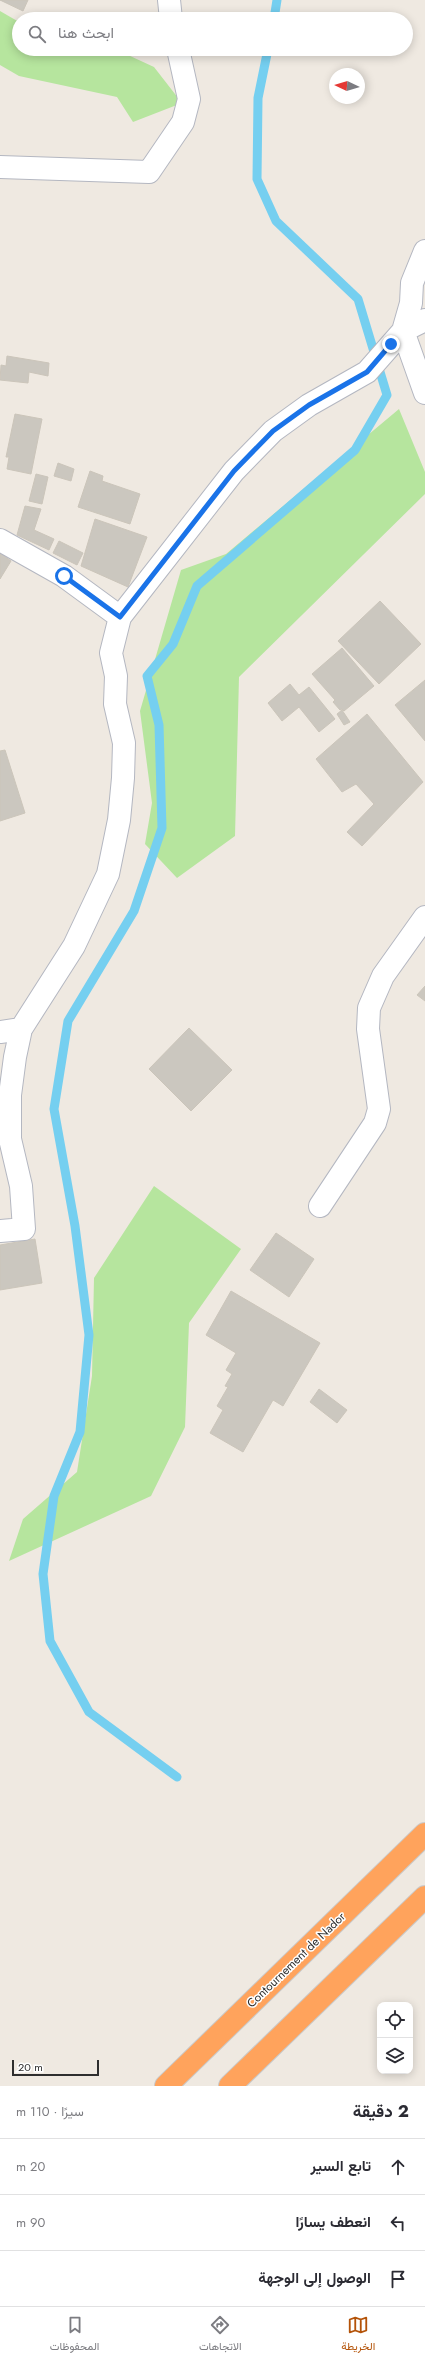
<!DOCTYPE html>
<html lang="ar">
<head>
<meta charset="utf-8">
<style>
	body { margin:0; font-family:Jost,Vazirmatn,sans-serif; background:#f2f2f3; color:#2b2b33; direction:rtl }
	.controls { position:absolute; right:12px; bottom:12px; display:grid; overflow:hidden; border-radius:8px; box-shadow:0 2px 10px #0003 }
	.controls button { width:36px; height:36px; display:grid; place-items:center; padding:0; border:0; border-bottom:1px solid #e1e1e2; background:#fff; color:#2b2b33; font:20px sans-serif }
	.compass { position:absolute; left:329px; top:68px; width:36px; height:36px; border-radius:50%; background:#fff; box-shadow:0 2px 10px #0003; rotate:274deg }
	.scale { position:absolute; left:12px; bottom:10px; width:87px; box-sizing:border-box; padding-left:4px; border:2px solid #2e2e2e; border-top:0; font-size:11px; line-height:14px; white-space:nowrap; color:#2e2e2e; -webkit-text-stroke:3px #fff; paint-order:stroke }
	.stop { position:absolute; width:12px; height:12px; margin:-9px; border:3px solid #1a73e8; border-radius:50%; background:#fff }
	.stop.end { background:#1a73e8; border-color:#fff; box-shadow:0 1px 4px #0008 }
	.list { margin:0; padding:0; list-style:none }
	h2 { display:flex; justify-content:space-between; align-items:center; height:52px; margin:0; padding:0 16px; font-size:17px }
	h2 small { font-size:13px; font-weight:400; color:#7c7c81 }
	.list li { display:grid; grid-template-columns:26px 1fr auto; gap:12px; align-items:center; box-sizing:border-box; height:56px; padding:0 16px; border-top:1px solid #e1e1e2 }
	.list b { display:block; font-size:15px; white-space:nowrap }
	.list em { font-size:13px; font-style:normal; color:#7c7c81 }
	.icon { flex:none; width:22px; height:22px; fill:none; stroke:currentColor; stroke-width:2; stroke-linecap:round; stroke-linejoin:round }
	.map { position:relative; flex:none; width:425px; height:2086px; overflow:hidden; direction:ltr }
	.search { position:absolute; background:#fff; box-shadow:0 2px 10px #0003; left:12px; right:12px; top:12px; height:44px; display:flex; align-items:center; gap:10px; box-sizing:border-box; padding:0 14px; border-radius:22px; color:#7c7c81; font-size:15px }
	.sheet { height:220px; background:#fff }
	nav { display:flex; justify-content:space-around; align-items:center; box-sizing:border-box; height:56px; border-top:1px solid #e1e1e2; background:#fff; font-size:11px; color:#7c7c81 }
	nav a { display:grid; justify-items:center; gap:2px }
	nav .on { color:#b45309 }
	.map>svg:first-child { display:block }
	.green { fill:#b6e59e }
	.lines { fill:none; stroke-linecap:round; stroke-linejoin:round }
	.stream { stroke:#75cff0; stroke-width:9 }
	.building { fill:#cbc7bf; stroke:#cbc5ba }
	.minor-casing { stroke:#b4b7c1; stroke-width:24 }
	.highway-casing { stroke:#c9c9c9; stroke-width:24 }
	.minor { stroke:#fff; stroke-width:22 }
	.highway { stroke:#ffa35c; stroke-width:22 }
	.route { stroke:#1a73e8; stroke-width:5 }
	.labels { text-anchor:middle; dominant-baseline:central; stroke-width:3; stroke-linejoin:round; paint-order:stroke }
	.street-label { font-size:12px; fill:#2e2e2e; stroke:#fff }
</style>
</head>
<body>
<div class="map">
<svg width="425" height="2086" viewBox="0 0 425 2086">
	<rect width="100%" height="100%" fill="#efe9e1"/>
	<!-- green -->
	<path class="green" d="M0 11 19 22V49H115L154 67 182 103 133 122 117 97 19 76 0 65Z
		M399 409 425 472V494L239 677 235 836 177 878 145 844 152 803 140 711 181 570 226 554Z
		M154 1186 241 1249 189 1323 185 1427 151 1496 9 1561 23 1519 77 1472 92 1376 94 1278Z"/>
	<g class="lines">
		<!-- stream -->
		<path class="stream" d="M274 19 277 0
			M177 1777 89 1712 50 1641 43 1574 54 1496 80 1432 89 1335 75 1226 54 1109 68 1021 134 911 162 828 159 725 147 676 173 644 197 586 355 450 387 395 358 299 276 221 257 179 258 98 268 49"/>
	</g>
	<!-- building -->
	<path class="building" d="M0 0H28L23 11Z
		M7 356 49 363 48 376 29 372 28 383 0 380 1 365 6 366Z
		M15 414 42 419 31 474 7 469 9 457H6Z
		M58 463 74 469 71 481 54 476Z
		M90 471 103 476 102 481 140 494 130 524 78 507Z
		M36 474 48 477 42 504 29 501Z
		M25 506 41 509 34 530 54 539 49 550 17 535Z
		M95 519 147 537 128 587 81 566Z
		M59 541 83 553 77 565 53 553Z
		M0 553 11 561 0 579Z
		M380 601 421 644 379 684 338 641Z
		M342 648 374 686 344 711 342 709 340 710 333 702 335 700 312 674Z
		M425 680V741L395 705Z
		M290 684 299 695 309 687 335 719 319 732 299 707 282 721 268 703Z
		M342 710 350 722 344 725 337 714Z
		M367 714 423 782 362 846 347 832 374 804 356 784 342 792 316 759Z
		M5 750 25 813 0 821V751Z
		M425 986V1001L417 995Z
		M189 1028 232 1070 191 1111 149 1069Z
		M276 1233 314 1259 289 1297 250 1270Z
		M35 1239 42 1283 0 1290V1245Z
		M231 1291 320 1343 283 1406 273 1400 243 1452 210 1433 223 1410 217 1406 228 1387 225 1386 232 1374 226 1370 236 1353 206 1335Z
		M319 1389 347 1410 337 1423 310 1402Z"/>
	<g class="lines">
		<!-- minor casing -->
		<g class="minor-casing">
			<path id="minor" d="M169 0 171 19
				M0 167 149 172 183 122 189 99 178 49
				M425 251 412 283 411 303 403 331 425 393
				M0 540 64 576 120 617
				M0 1032 21 1029
				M320 1206 375 1123 379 1109 368 1029 369 1008 383 976 425 917
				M0 1231 24 1229 21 1186 10 1139V1095L15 1057 21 1029 74 946 108 874 119 820 123 778 124 743 115 704 116 676 111 653 120 617 234 471 273 431 309 405 367 372 403 331 425 320"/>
		</g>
		<!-- highway casing -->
		<g class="highway-casing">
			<path id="highway" d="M166 2086 425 1834
				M230 2086 425 1897"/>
		</g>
		<!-- minor -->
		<use href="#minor" class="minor"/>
		<!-- highway -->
		<use href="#highway" class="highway"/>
	</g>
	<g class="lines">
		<!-- route -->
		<path class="route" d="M64 576 120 617 234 471 273 431 309 405 367 372 391 344"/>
	</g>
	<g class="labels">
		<!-- street labels -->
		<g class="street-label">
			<text transform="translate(296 1960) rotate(-44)">Contournement de Nador</text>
		</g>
	</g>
</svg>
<div class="controls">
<button><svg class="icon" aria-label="locate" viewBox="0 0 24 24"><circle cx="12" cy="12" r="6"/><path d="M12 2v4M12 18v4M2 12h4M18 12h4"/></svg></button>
<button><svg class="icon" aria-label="layers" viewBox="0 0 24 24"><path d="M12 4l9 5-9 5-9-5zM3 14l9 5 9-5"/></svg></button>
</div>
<svg class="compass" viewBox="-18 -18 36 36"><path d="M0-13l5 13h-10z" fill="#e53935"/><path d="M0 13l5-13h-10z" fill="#7c7c81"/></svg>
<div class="scale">20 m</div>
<div class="stop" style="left:64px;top:576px"></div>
<div class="stop end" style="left:391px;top:344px"></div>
<div class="search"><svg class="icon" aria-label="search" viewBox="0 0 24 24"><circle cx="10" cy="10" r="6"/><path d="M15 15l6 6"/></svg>ابحث هنا</div>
</div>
<section class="sheet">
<h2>2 دقيقة<small>سيرًا · 110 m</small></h2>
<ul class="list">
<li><svg class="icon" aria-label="ahead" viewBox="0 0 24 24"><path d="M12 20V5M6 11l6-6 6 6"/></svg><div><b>تابع السير</b></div><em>20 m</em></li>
<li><svg class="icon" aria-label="left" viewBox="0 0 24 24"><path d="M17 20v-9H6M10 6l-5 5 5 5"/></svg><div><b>انعطف يسارًا</b></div><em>90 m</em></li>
<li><svg class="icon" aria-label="arrive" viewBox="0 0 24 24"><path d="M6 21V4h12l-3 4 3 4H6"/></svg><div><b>الوصول إلى الوجهة</b></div></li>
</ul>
</section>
<nav>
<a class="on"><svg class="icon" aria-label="map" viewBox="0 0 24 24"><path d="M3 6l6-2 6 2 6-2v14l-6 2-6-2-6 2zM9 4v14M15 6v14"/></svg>الخريطة</a>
<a><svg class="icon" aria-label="directions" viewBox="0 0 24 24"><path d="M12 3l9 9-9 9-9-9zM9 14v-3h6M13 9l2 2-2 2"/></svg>الاتجاهات</a>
<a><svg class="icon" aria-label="saved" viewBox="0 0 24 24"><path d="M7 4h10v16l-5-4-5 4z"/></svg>المحفوظات</a>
</nav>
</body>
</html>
